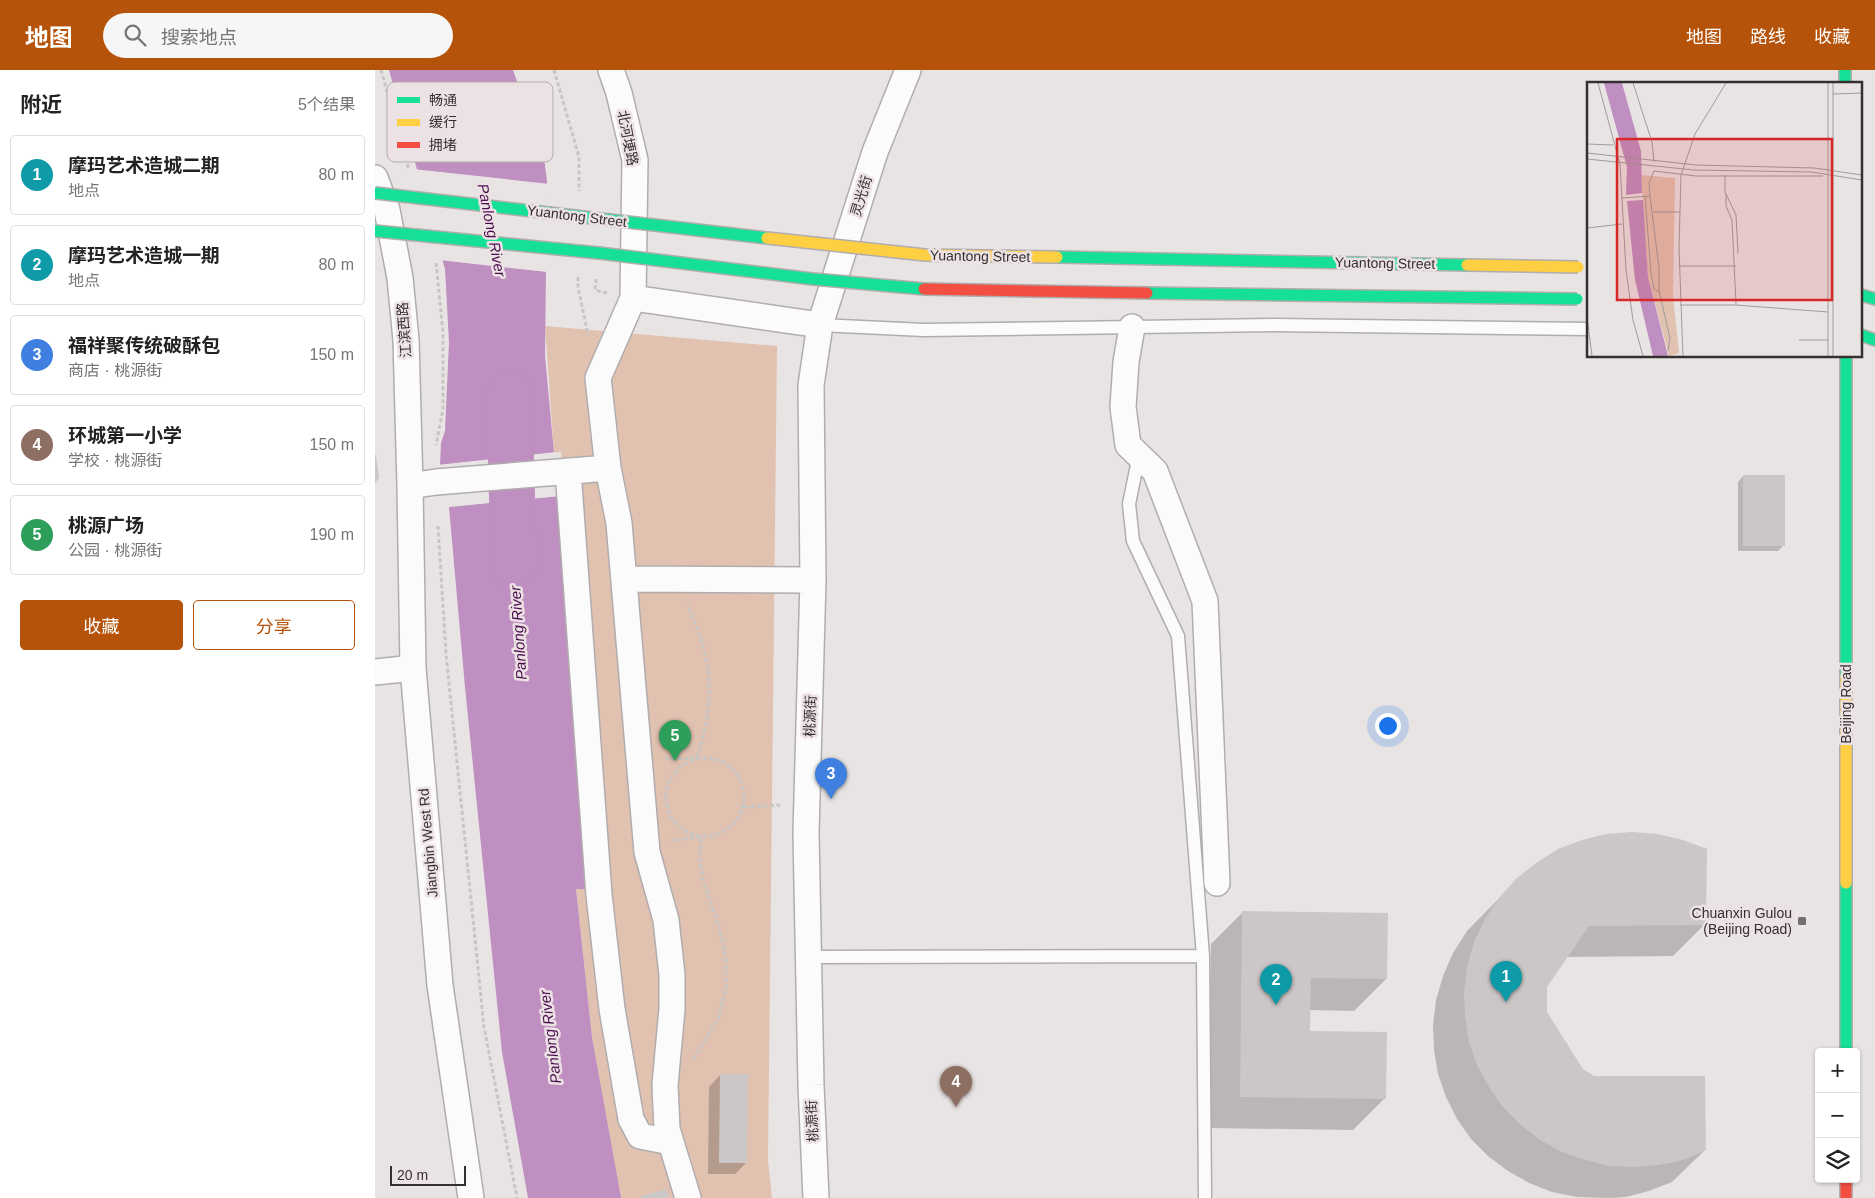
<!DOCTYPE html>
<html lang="zh">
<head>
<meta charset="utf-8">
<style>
	body { margin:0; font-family:Arial,"Noto Sans SC",sans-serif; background:#f6f6f6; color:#222 }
	.controls { position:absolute; right:15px; bottom:15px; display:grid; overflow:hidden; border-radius:5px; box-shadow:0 1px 4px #0004 }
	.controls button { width:45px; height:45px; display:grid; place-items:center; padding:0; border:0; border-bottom:1px solid #e0e0e0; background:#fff; color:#222; font:25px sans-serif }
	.scale { position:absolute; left:15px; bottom:12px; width:76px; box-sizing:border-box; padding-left:5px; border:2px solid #343030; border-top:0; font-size:14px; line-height:18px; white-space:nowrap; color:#343030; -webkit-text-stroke:4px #ece1e3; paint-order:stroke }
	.you { position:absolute; left:1012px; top:655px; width:18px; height:18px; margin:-12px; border:4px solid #fff; border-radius:50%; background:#1a73e8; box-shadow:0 0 0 8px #1a73e833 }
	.badge { display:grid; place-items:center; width:32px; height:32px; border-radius:50%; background:#b45309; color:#fff; font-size:16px; font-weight:700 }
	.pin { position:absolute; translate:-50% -41px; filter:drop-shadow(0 1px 2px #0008) }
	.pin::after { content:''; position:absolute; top:26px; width:18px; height:15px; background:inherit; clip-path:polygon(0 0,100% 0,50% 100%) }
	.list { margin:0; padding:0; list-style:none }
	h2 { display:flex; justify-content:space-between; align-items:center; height:65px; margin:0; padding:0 20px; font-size:21px }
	h2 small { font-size:16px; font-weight:400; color:#767676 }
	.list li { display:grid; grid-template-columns:32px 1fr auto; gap:15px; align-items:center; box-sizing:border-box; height:80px; margin:0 10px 10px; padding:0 10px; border:1px solid #e0e0e0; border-radius:5px }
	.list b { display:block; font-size:19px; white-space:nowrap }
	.list p { margin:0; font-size:16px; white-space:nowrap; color:#767676 }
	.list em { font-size:16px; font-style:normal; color:#767676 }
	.actions { display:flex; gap:10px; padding:15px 20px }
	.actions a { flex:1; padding:11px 0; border:1px solid #b45309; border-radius:5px; text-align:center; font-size:18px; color:#b45309 }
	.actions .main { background:#b45309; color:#fff }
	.icon { flex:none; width:28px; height:28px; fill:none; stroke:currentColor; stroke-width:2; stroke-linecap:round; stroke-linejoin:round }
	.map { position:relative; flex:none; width:1500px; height:1128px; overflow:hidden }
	header { display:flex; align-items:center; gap:30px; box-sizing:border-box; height:70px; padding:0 25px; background:#b45309; color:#fff }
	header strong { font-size:24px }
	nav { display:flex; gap:28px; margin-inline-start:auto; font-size:18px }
	.search { width:350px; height:45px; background:#f6f6f6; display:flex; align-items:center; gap:12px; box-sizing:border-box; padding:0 18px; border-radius:28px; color:#767676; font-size:19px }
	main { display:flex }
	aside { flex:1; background:#fff }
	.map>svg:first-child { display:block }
	.green { fill:#e1c2b1 }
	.water { fill:#be8fc0 }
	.pier { fill:#e9e4e4 }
	.shadow { fill:#0003 }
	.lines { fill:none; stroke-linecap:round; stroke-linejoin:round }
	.river { stroke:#be8fc0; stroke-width:46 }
	.building { fill:#cbc7c6 }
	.lane-casing { stroke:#b1acad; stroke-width:15 }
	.street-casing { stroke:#b1acad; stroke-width:28 }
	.fast-casing { stroke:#b1acad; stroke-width:14 }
	.slow-casing { stroke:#b1acad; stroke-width:14 }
	.jam-casing { stroke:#b1acad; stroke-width:14 }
	.path { stroke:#c8c5c5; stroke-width:3; stroke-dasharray:4 2.5; stroke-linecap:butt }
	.lane { stroke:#fcfbfb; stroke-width:12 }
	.street { stroke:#fcfbfb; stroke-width:25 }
	.fast { stroke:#16e098; stroke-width:11 }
	.slow { stroke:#ffcf43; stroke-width:11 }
	.jam { stroke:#f24e42; stroke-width:11 }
	.fast-bridge-casing { stroke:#b1acad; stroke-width:14; stroke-linecap:butt }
	.slow-bridge-casing { stroke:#b1acad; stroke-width:14; stroke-linecap:butt }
	.jam-bridge-casing { stroke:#b1acad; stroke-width:14; stroke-linecap:butt }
	.fast-bridge { stroke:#16e098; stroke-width:11 }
	.slow-bridge { stroke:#ffcf43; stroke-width:11 }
	.jam-bridge { stroke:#f24e42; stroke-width:11 }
	.poi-dot { fill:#736f6f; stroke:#ece1e3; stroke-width:2 }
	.labels { text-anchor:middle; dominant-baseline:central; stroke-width:5; stroke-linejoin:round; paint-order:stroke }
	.street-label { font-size:14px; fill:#343030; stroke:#ece1e3 }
	.poi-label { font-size:14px; fill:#343030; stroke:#ece1e3; text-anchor:end }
	.water-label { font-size:15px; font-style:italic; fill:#4a0e50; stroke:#ece1e3 }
	.inset-road { fill:none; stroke:#a19c9c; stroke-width:1 }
	.view { fill:#d62828; fill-opacity:0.15; stroke:#d62828; stroke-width:2.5 }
	.inset-edge { fill:none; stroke:#343030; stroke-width:2.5 }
	.key { fill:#ece1e3; stroke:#b5acad; stroke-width:1 }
	.key-label { font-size:14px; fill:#343030 }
</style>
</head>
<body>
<header>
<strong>地图</strong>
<div class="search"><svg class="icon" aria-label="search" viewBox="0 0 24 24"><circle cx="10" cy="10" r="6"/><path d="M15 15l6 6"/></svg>搜索地点</div>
<nav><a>地图</a><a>路线</a><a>收藏</a></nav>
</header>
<main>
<aside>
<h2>附近<small>5个结果</small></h2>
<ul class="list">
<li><span class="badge" style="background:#0f9aa8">1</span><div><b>摩玛艺术造城二期</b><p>地点</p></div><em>80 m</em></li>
<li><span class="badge" style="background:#0f9aa8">2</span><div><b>摩玛艺术造城一期</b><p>地点</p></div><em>80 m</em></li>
<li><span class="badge" style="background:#3f7fe0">3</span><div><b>福祥聚传统破酥包</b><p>商店 · 桃源街</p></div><em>150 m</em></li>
<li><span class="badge" style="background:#8d6e63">4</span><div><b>环城第一小学</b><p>学校 · 桃源街</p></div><em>150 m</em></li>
<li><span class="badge" style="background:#2e9e5b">5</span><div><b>桃源广场</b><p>公园 · 桃源街</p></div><em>190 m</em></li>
</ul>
<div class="actions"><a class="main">收藏</a><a>分享</a></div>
</aside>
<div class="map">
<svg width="1500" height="1128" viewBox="0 0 1500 1128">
	<rect width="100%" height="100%" fill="#e9e4e4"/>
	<!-- green -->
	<path class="green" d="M170 256 402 276 393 1090 397 1128H246L244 1123 217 967 201 819 211 818 195 564 191 424 186 382 179 383Z"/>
	<!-- water -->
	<path class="water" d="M14 0H138L169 88 172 111 170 286 179 383 65 395 66 373 70 361 74 272 70 199Z
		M184 426 195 564 211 819H201L217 967 246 1128H153L127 982 90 617 74 437Z"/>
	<!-- pier -->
	<path class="pier" d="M38 99 175 114 172 202 64 190Z
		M181 382 179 385 65 397 63 395Z
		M183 423 184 426 71 437 74 435Z"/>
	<!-- shadow -->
	<path class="shadow" d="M1368 406 1408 476 1403 481H1363V412Z
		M1142 810 1330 854 1298 886 1191 887 1170 917V942L1207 1000 1330 1080 1297 1112 1274 1121 1251 1127 1235 1128 1202 1127 1177 1122 1154 1113 1133 1101 1113 1086 1096 1069 1082 1049 1071 1027 1063 1004 1059 980 1058 955 1061 930 1068 906 1078 883 1092 861Z
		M868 842 1011 909 979 941 934 940V962L1010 1028 978 1060 834 1058 836 874Z
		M345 1005 371 1093 360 1104H333L334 1017Z"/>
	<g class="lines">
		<!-- river -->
		<path class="river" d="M134 325 139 494"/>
	</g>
	<!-- building -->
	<path class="building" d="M0 385H1L4 408 0 413Z
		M1368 405H1410V476H1368Z
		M1257 762 1283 764 1308 770 1332 779 1331 855 1214 856 1172 917V942L1208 999 1219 1006H1330L1331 1080 1308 1090 1284 1095 1259 1097 1234 1096 1210 1090 1187 1082 1165 1070 1145 1054 1128 1037 1114 1017 1102 995 1094 972 1090 947 1089 922 1092 897 1099 872 1110 849 1124 828 1141 809 1161 793 1183 779 1207 770 1231 764Z
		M867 841 1013 843 1012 909 936 908 935 961 1012 962 1011 1029 865 1027Z
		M345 1004H373L372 1093H344Z
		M292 1119 294 1128H266V1126Z"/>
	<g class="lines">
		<!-- lane casing -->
		<g class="lane-casing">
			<path id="lane" d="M445 255 549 260 899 255 1214 259
				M764 385 754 434 758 471 803 566 828 886 830 1128
				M433 887 828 886"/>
		</g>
		<!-- street casing -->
		<g class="street-casing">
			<path id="street" d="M236 0 244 23 260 90 258 228
				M0 108 12 140 25 208 31 270 35 416 38 598 65 915 96 1128
				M757 257 751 292 748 337 753 375 780 401 830 531 842 813
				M233 398 244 453 272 782 291 850 297 905V939L290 1015 292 1059 313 1128
				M193 401 224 825 237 939 256 1049 265 1066 296 1072
				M35 416 61 412 233 398 223 308 258 228 445 255
				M249 509 438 510
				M0 602 38 598
				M441 1128 436 1015 431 763 438 510 436 315 445 255 500 82 533 0"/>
		</g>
		<!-- fast casing -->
		<g class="fast-casing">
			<path id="fast" d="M1470 0V14
				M1486 225 1500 229
				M1486 265 1500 270
				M1471 286V607
				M1471 813V982"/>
		</g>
		<!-- slow casing -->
		<g class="slow-casing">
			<path id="slow" d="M1471 607V813"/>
		</g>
		<!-- jam casing -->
		<g class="jam-casing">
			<path id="jam" d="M1471 1109V1128"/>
		</g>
		<!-- path -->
		<path class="path" d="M6 0 34 100
			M179 0 204 87V121
			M61 193 68 262V339L61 375
			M203 207V217L213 265
			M221 209 220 220 232 223
			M63 456 71 584 109 957 142 1128
			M291 727a39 39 0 1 1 78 0a39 39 0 1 1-78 0Z
			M290 689 322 688C332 658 338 624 332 593 329 573 319 553 313 534
			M369 737 408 735
			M296 771 326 766 325 789 328 809 344 857 351 888V918L343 949 319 988"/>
		<!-- lane -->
		<use href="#lane" class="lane"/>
		<!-- street -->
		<use href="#street" class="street"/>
		<!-- fast -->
		<use href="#fast" class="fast"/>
		<!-- slow -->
		<use href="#slow" class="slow"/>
		<!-- jam -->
		<use href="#jam" class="jam"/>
		<!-- fast-bridge casing -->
		<g class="fast-bridge-casing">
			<path id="fast-bridge" d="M0 123 392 168
				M0 161 224 183 438 209 549 219
				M682 187 1092 195
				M772 223 1202 229"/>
		</g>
		<!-- slow-bridge casing -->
		<g class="slow-bridge-casing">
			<path id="slow-bridge" d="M392 168 550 185 682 187
				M1092 195 1203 197"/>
		</g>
		<!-- jam-bridge casing -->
		<g class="jam-bridge-casing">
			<path id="jam-bridge" d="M549 219 772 223"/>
		</g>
		<!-- fast-bridge -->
		<use href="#fast-bridge" class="fast-bridge"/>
		<!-- slow-bridge -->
		<use href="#slow-bridge" class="slow-bridge"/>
		<!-- jam-bridge -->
		<use href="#jam-bridge" class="jam-bridge"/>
	</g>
	<!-- markers -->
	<rect class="poi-dot" x="1422" y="846" width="10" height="10" rx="2.5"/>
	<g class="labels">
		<!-- street labels -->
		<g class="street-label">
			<text transform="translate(253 68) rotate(79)">北河埂路</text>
			<text transform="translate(486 126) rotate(-73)">灵光街</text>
			<text transform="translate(202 146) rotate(7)">Yuantong Street</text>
			<text transform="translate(605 186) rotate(1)">Yuantong Street</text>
			<text transform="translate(1010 193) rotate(1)">Yuantong Street</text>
			<text transform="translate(29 260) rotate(-94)">江滨西路</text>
			<text transform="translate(1471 634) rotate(-90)">Beijing Road</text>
			<text transform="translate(435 646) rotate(-88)">桃源街</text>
			<text transform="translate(53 773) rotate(-95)">Jiangbin West Rd</text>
			<text transform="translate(437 1051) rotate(-93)">桃源街</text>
		</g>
		<!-- poi labels -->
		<g class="poi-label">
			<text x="1417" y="843">Chuanxin Gulou<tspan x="1417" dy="16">(Beijing Road)</tspan></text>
		</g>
		<!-- water labels -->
		<g class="water-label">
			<text transform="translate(117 160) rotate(79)">Panlong River</text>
			<text transform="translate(143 563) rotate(-94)">Panlong River</text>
			<text transform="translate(175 967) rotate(-97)">Panlong River</text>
		</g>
	</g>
	<!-- overview -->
	<g transform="translate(1212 12)">
		<rect width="275" height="275" fill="#e9e4e4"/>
		<path d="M54 93 88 96 86 213 92 271 82 274 61 195Z" fill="#e1c2b1"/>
		<path d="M17 1H35L54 69 55 111 39 113 40 85ZM56 118 61 195 81 274H66L48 198 40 119Z" fill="#be8fc0"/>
		<path class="inset-road" d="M11 1 33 82 39 188 46 238 56 274M46 1 65 60 67 80M241 1V274M246 1V274M246 12 275 11M0 62 26 63M0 71 109 83 227 86 275 93M0 77 107 88 225 90 275 98M138 93V110L149 133 151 171M139 112V124L145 138 149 223M58 114 64 191 67 207 72 210M63 114 72 186V209L83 256 81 269M35 116 63 114 62 101 67 89 109 94H236M66 130H93M0 146 35 142M92 184H149M93 223H149L241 230M0 235 5 274M212 258H241M96 274 92 166 94 93 108 52 139 1"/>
		<path class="view" d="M30 57H245V218H30Z"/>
		<rect width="275" height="275" class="inset-edge"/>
	</g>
	<!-- legend -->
	<rect x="12" y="12" width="166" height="80" rx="8" class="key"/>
	<rect x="22" y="27" width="23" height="6" fill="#16e098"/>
	<rect x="22" y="49" width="23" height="7" fill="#ffcf43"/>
	<rect x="22" y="72" width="23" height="6" fill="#f24e42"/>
	<g class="key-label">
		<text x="54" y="35">畅通</text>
		<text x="54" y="57">缓行</text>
		<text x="54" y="80">拥堵</text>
	</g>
</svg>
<div class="controls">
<button>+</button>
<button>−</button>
<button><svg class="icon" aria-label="layers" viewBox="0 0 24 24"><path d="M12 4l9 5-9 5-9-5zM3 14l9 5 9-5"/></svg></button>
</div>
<div class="scale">20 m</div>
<div class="you"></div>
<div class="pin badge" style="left:1131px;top:932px;background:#0f9aa8">1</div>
<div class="pin badge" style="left:901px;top:935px;background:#0f9aa8">2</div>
<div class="pin badge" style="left:456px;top:729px;background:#3f7fe0">3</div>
<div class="pin badge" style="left:581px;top:1037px;background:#8d6e63">4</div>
<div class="pin badge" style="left:300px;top:691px;background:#2e9e5b">5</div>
</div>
</main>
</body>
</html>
